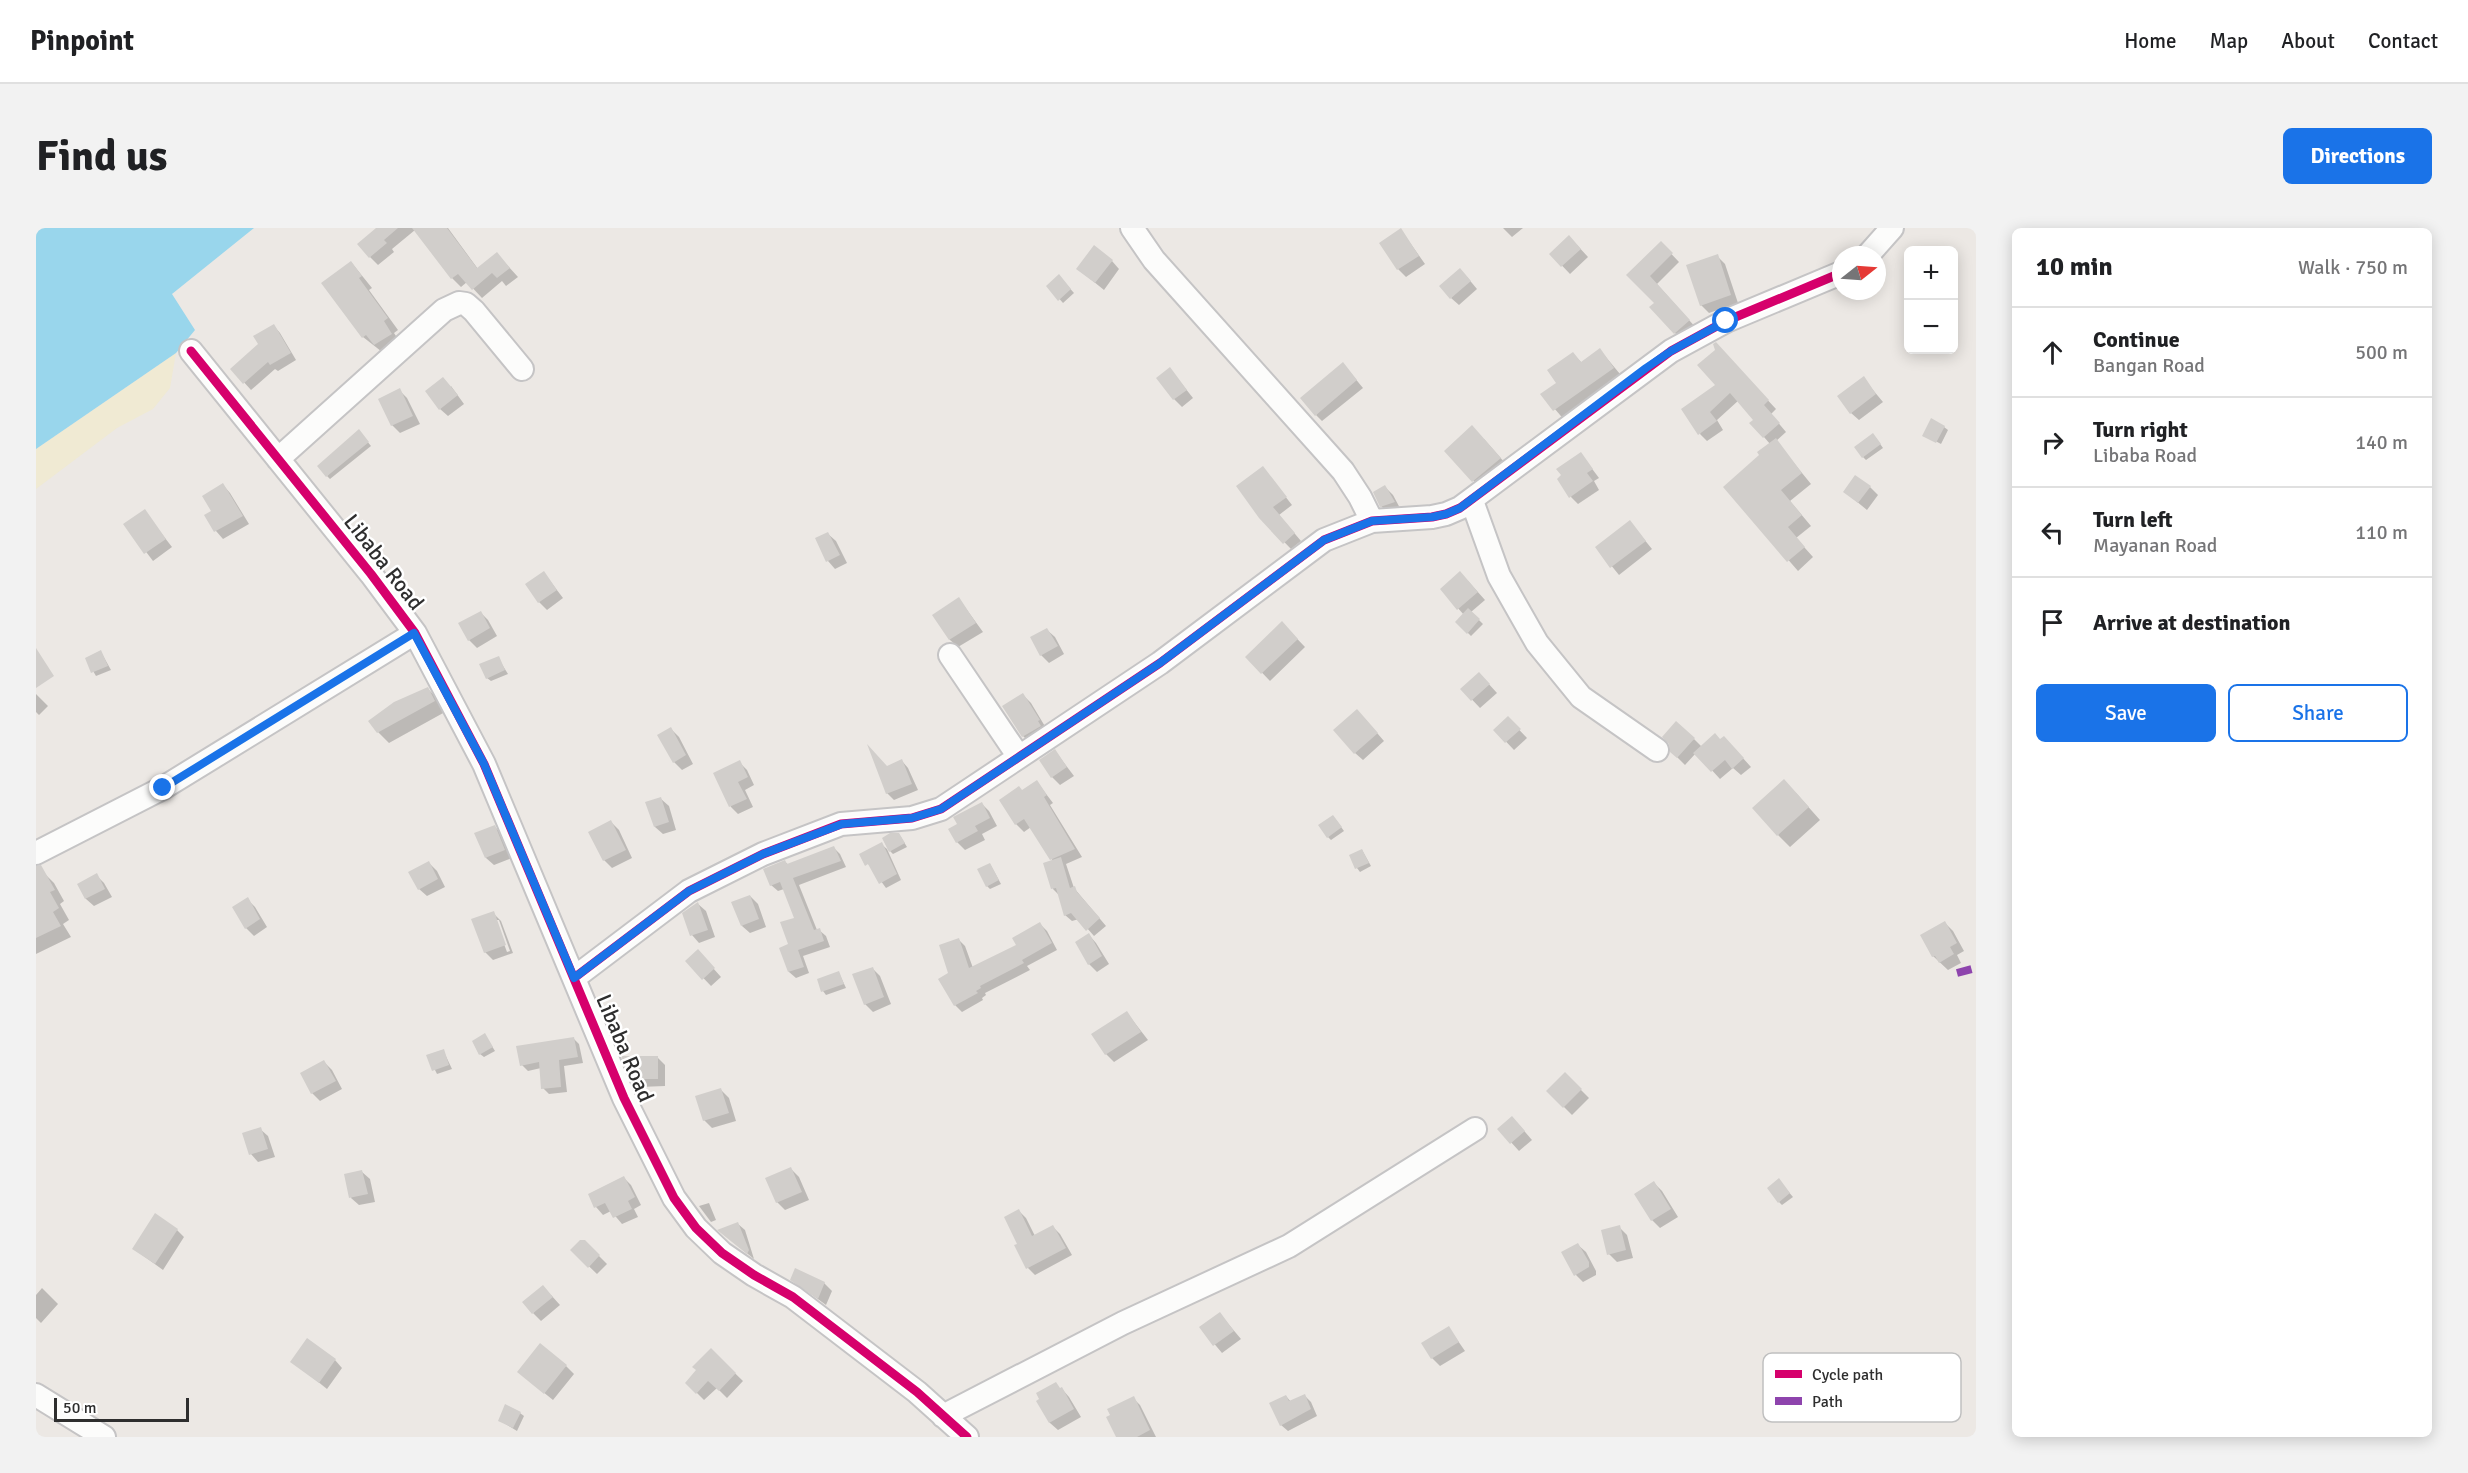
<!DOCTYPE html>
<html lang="en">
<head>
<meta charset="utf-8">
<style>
	body { margin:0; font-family:Signika,sans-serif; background:#f2f2f2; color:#202124 }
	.controls { position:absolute; right:18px; top:18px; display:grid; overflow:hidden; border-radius:9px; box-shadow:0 3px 15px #0003 }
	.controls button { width:54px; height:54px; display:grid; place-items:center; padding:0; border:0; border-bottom:2px solid #e0e0e0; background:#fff; color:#202124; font:30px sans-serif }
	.compass { position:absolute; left:1796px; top:18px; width:54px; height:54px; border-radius:50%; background:#fff; box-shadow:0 3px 15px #0003; rotate:73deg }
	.scale { position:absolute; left:18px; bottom:15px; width:135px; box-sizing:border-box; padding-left:6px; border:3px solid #2e2e2e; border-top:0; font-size:16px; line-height:21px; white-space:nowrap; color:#2e2e2e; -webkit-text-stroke:4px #fff; paint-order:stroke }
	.stop { position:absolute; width:18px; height:18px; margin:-14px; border:4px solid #1a73e8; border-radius:50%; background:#fff }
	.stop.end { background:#1a73e8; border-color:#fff; box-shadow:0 2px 6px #0008 }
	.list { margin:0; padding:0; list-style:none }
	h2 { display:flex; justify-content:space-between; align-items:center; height:78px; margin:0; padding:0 24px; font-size:26px }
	h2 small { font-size:20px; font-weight:400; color:#757577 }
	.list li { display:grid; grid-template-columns:39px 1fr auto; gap:18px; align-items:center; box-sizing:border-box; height:90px; padding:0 24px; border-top:2px solid #e0e0e0 }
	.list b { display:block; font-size:22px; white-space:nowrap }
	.list p { margin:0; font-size:20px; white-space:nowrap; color:#757577 }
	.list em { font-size:20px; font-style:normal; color:#757577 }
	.actions { display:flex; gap:12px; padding:18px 24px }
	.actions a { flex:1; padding:14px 0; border:2px solid #1a73e8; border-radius:9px; text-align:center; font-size:21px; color:#1a73e8 }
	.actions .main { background:#1a73e8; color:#fff }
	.icon { flex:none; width:33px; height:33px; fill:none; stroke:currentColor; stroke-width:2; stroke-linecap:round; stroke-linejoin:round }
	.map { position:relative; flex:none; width:1940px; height:1209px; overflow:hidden; border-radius:9px }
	header { display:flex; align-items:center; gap:36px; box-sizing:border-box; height:84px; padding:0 30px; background:#fff; border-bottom:2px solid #e0e0e0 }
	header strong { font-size:28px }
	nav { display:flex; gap:33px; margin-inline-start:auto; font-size:21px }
	.intro { display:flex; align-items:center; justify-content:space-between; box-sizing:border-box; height:144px; padding:0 36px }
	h1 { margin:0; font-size:42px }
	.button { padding:15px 27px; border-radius:9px; background:#1a73e8; color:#fff; font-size:21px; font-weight:700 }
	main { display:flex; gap:36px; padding:0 36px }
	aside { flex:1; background:#fff; border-radius:9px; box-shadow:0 3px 15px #0003 }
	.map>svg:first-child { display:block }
	.sand { fill:#f0ead3 }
	.water { fill:#99d6ec }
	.shadow { fill:#0003; fill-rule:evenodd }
	.building { fill:#d1cecb }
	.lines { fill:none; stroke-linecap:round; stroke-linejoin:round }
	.minor-casing { stroke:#c5c4c5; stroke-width:26 }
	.minor { stroke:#fcfcfb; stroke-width:22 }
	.quiet { stroke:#8e44ad; stroke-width:8; stroke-dasharray:15 8; stroke-linecap:butt }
	.cycleway-casing { stroke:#fff; stroke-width:13 }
	.cycleway { stroke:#d6006c; stroke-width:9 }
	.route { stroke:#1a73e8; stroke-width:8 }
	.labels { text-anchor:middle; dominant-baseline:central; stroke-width:5; stroke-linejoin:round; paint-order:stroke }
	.street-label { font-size:22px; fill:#2e2e2e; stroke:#fff }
	.key { fill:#fff; stroke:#c0c0c0; stroke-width:1.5 }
	.key-label { font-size:16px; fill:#2e2e2e }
</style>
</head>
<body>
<header>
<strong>Pinpoint</strong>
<nav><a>Home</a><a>Map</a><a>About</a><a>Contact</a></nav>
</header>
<div class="intro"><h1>Find us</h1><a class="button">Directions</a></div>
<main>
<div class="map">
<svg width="1940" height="1209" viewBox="0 0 1940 1209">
	<rect width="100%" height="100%" fill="#ece8e4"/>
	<!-- sand -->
	<path class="sand" d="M140 125 134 160 117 181 81 200 0 261V221Z"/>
	<!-- water -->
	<path class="water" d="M0 0H218L136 66 159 102 140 125 0 221Z"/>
	<!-- shadow -->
	<path class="shadow" d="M343 0H412L442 41 461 26 482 49 470 58 466 53 446 70 431 54 425 59 416 50 379 2 356 21 358 24 342 37 334 29Z
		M1467 0H1487L1476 9Z
		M1365 2 1389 36 1370 49 1362 41Z
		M1625 15 1643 34 1621 56 1661 101 1647 113 1639 105 1620 75 1592 47Z
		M1541 17 1552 29 1534 46 1515 26Z
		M1681 28 1689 36 1702 75 1673 85 1665 77Z
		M1076 33 1083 41 1068 62 1042 41Z
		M315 34 336 60 333 62 362 102 358 105 366 117 350 127 327 109Z
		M1023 48 1038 65 1027 75 1012 58Z
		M1431 49 1441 61 1423 77 1415 70Z
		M238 98 244 105 260 132 242 143 239 141 215 162 196 141 224 117Z
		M1564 122 1589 152 1530 194 1506 166 1523 155 1537 126 1546 135Z
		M1687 124 1740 181 1735 186 1750 204 1740 213 1775 256 1754 273 1775 298 1760 310 1777 329 1762 343 1689 259 1725 228 1734 216 1728 209 1719 192 1703 172 1681 192 1687 202 1671 213 1664 206 1681 157Z
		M1134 141 1157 170 1146 179 1138 171Z
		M1313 143 1327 160 1286 193 1280 187Z
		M1827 150 1847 174 1823 192 1815 185Z
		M415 158 428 176 412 188 404 181Z
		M363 162 371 170 384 196 364 205 356 197 344 172Z
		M1908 199 1912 202 1905 216 1890 208Z
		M326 207 335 218 294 251 291 248Z
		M1840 210 1847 220 1830 232 1827 229Z
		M1448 211 1476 243 1449 265 1410 223Z
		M1545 226 1563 250 1558 253 1563 262 1542 276 1535 269Z
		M1227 240 1256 277 1243 287 1265 313 1255 321 1224 289Z
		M187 257 194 265 213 296 187 311 180 303 177 283Z
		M1349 259 1357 267 1365 282 1353 286 1345 278Z
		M1834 259 1842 267 1831 282 1809 264Z
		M108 283 136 319 117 333 89 296Z
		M1594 294 1616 321 1583 347 1561 320Z
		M792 306 800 313 811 335 799 341 792 333Z
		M508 345 527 370 511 382 503 374Z
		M1432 353 1449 372 1435 384 1447 396 1435 408 1421 394 1428 387 1406 362Z
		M923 371 947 404 922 419 914 412 899 387Z
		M444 384 452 392 461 408 441 420 433 412Z
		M1246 395 1269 419 1234 453 1211 429Z
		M1011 402 1019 409 1028 426 1013 435 1005 427Z
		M65 424 75 442 60 448 50 431Z
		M462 430 472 446 455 453 451 450Z
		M1451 454 1461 465 1444 480 1426 461Z
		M392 461 403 472 409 484 353 515 342 504Z
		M0 466 12 478 3 487 0 484Z
		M987 467 995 475 1010 500 995 516 987 508 968 478Z
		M1472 490 1491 510 1478 522 1459 502Z
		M1329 491 1348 513 1327 532 1319 525Z
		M635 501 643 509 657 536 646 542 638 534Z
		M1658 511 1666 519 1685 513 1696 518 1715 539 1705 547 1697 540 1684 551 1660 525 1649 537 1636 524Z
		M1019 523 1038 548 1024 557 1016 549Z
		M866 533 872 540 882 562 858 572 851 565V540Z
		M703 534 711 542 718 557 709 562 717 579 702 586 695 579 679 545Z
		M1001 554 1017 575 1014 577 1046 629 1030 636 1038 660 1070 698 1058 708 1043 691 1036 693 1029 687 1023 667 1017 661V633L995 599 988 604 980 596 987 563Z
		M1760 565 1784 592 1754 619 1742 607Z
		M625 571 633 578 640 602 627 606 619 599Z
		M946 576 953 583 961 598 946 606 949 612 929 622 921 614 923 597Z
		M1300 592 1308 603 1295 612 1292 609Z
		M575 594 583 602 596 630 576 640 568 632Z
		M458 598 466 606 476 630 458 637 450 630Z
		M863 606 871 619 857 626 854 623Z
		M845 616 851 621 865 652 850 660 825 626Z
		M797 619 804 626 810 639 763 657 781 702H783L790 708 794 719 767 728 773 745 760 750 753 744 754 717 760 691 748 661 742 663 735 657 749 634 753 637Z
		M1326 622 1335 638 1324 644 1321 640Z
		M393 635 401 643 409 659 391 668 383 661Z
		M954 636 965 656 954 661 951 658Z
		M7 644 18 655 28 673 24 676 33 692 27 696 35 709 0 726V648Z
		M60 647 68 655 76 669 58 678 50 671 43 656Z
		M714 668 722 676 730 699 714 705 706 698Z
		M211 671 219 679 231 699 218 708 210 700Z
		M662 676 670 683 679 709 663 715 656 707Z
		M457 685 465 693 477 725 457 732 449 724ZM459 692H463L474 723 471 724Z
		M1909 695 1917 703 1928 723 1921 727 1925 735 1912 742 1897 728Z
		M1004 696 1011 703 1021 722 991 738 994 742 949 765 950 767 946 770 947 772 926 784 919 777 905 752 914 746 923 712 929 718 937 740 982 718Z
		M1053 707 1060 715 1073 736 1061 744 1053 736Z
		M669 731 685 749 675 758 651 733Z
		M836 740 844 748 855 776 837 784 829 776Z
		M803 745 810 760 790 767 787 763Z
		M1091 785 1112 812 1078 834 1070 826Z
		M449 807 459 823 448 829 444 826Z
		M537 810 543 816 547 835 528 838 531 864 513 866 507 860 505 840 492 843 486 837Z
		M407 822 416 841 401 846 392 828Z
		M621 829 629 837V858L604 859 596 851Z
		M288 834 296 842 306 861 284 873 276 865Z
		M1529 846 1553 870 1536 887 1512 863Z
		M685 862 693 870 700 893 676 900 668 892Z
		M1483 897 1496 912 1483 923 1463 901Z
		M224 901 232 908 239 929 222 934 215 926Z
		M755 941 763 949 773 972 749 982 741 974Z
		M326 944 334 951 339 974 323 977 315 970Z
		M588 950 595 957 605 977 598 981 602 989 586 996 575 983 567 987 560 979 554 967Z
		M1618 955 1626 963 1642 989 1624 1000 1616 992 1600 966Z
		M1746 956 1757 969 1746 977 1743 974Z
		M673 975 680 992 675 994 663 978Z
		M983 983 990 990 999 1008 1017 999 1024 1006 1036 1027 999 1047 992 1040 983 1017Z
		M702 996 709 1002 718 1031 690 1008Z
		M1583 999 1591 1007 1597 1030 1581 1034 1573 1026Z
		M141 1002 148 1009 127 1042 98 1021Z
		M549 1014 571 1036 561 1046 536 1022Z
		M1542 1017 1550 1024 1560 1043V1047L1547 1054 1540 1047Z
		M756 1052 788 1055 796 1063 790 1077Z
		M6 1060 22 1076 5 1095 0 1090V1067Z
		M515 1067 524 1077 505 1093 497 1085Z
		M1184 1086 1205 1111 1186 1125 1165 1100Z
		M1413 1100 1429 1123 1404 1138 1396 1130Z
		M675 1122 707 1153 691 1170 681 1160 668 1172 651 1155 662 1142Z
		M299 1132 306 1140 291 1161 256 1133Z
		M530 1138 538 1146 517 1172 491 1151Z
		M1026 1161 1033 1169 1045 1189 1022 1202 1014 1195 1002 1174Z
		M1268 1167 1275 1174 1281 1188 1252 1203 1245 1197 1250 1168 1255 1174Z
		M1097 1170 1104 1177 1120 1209H1081Z
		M484 1185 488 1188 481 1203 463 1192Z"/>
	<!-- building -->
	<path class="building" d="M340 0H362L348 12 351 15 333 30 321 16Z
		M376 0H411L441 40 461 24 474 40 461 50 456 45 436 62 422 46 415 51Z
		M1365 0 1383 28 1361 42 1343 15Z
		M1533 7 1545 21 1525 39 1513 26Z
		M1625 13 1637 25 1614 48 1654 92 1638 106 1613 79 1618 75 1590 47Z
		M1058 17 1077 32 1059 55 1040 41Z
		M1682 26 1695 67 1664 78 1650 37Z
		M315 33 326 48 323 50 352 90 348 93 356 106 338 117 330 107 326 110 285 55Z
		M1424 40 1435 53 1414 71 1403 58Z
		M1023 46 1035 61 1022 73 1010 58Z
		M238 96 255 125 234 137 232 134 207 156 194 141 222 116 217 108Z
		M1680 114 1733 172 1728 177 1744 195 1727 210 1713 195 1717 192 1694 165 1674 184 1681 193 1662 207 1645 181 1679 157 1661 137 1679 122 1677 116Z
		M1564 120 1578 140 1517 183 1504 166 1520 155 1511 142 1537 124 1545 134Z
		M1307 134 1321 152 1279 188 1264 170Z
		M1134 139 1151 162 1137 172 1120 150Z
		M1828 148 1840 166 1814 186 1801 168Z
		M407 149 422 167 403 182 389 163Z
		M364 160 377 188 355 198 342 171Z
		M1895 190 1909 198 1900 215 1886 208Z
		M1436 197 1465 230 1436 254 1408 223Z
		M323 201 333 214 290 249 281 238Z
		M1837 205 1845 216 1826 230 1818 219Z
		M1740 210 1766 245 1745 262 1766 287 1752 299 1769 319 1751 334 1687 259 1723 227 1721 224Z
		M1545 224 1557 241 1551 245 1557 253 1533 270 1521 251 1525 247 1520 241Z
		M1227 238 1251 269 1237 279 1259 305 1247 316 1223 290 1200 258Z
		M1819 247 1835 258 1822 275 1807 264Z
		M187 255 207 288 178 304 168 287 175 283 166 268Z
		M1349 257 1359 274 1344 279 1337 264Z
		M109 281 130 311 108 326 87 296Z
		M1594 292 1610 313 1574 340 1559 319Z
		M792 304 804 327 790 334 779 310Z
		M508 343 521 362 502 375 489 356Z
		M1424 343 1442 364 1421 382 1404 361Z
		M923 369 940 395 913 412 896 387Z
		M1432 380 1444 391 1431 406 1419 394Z
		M445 383 454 400 432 413 422 395Z
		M1246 393 1262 411 1225 446 1209 429Z
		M1011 400 1022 418 1004 428 994 409Z
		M0 420 18 448 0 460Z
		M65 422 72 438 55 445 49 430Z
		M463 428 469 442 450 451 443 436Z
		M1443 444 1454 456 1435 473 1424 461Z
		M392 459 399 473 341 505 332 493 358 474Z
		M987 465 1004 492 1002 493 1005 498 986 509 966 478Z
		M1321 481 1342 505 1318 526 1297 502Z
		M1472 488 1485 501 1469 515 1457 502Z
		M1640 493 1659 510 1641 530 1634 524 1633 516 1626 509Z
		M635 499 650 527 637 535 621 507Z
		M1679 505 1684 511 1688 508 1708 530 1696 541 1689 532 1675 544 1657 525Z
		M831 516 851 538 866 531 876 556 850 566Z
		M1019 521 1031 539 1015 550 1003 532Z
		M704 532 712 549 702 554 711 571 693 579 677 545Z
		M1748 551 1773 579 1741 608 1716 580Z
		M1001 552 1011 567 1008 569 1039 621 1014 632 988 591 979 597 963 572 983 558 986 562Z
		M625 569 633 594 618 599 609 574Z
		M946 574 954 590 939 598 942 603 920 615 912 601 921 596 917 589Z
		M1297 587 1306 599 1291 610 1282 597Z
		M575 592 590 622 567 633 552 604Z
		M459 597 469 622 449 630 438 605Z
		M854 605H863L869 615 853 624 846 610Z
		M846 614 861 646 843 656 832 636 829 638 823 626Z
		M798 618 805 633 757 650 778 702 784 700 788 713 762 722 768 739 752 744 743 720 752 716 744 694 758 690 744 654 734 658 727 641 749 632 751 636Z
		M1326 621 1333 635 1319 641 1313 627Z
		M1025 629 1034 660 1039 658 1041 664 1064 690 1050 703 1035 685 1028 688 1020 660 1015 661 1007 635Z
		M393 633 402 651 382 662 372 644Z
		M954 635 963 652 950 659 941 641Z
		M5 637 19 662 14 664 23 680 17 684 25 698 0 710V638Z
		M61 645 69 661 49 671 41 656Z
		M714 667 723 691 705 698 695 674Z
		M212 669 224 691 209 701 196 679Z
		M662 674 672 702 654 708 646 685Z
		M458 683 470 717 448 725 435 691Z
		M1909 693 1921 715 1914 719 1918 726 1903 735 1899 728 1896 729 1884 707Z
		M1004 694 1016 715 986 732 988 735 944 758 945 760 940 763 942 765 918 778 902 751 912 745 903 717 923 710 933 740 980 717 976 710Z
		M1053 705 1066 728 1052 737 1039 714Z
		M662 721 679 740 666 752 649 733Z
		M837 739 848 769 828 777 816 746Z
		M803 743 808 756 785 764 781 751Z
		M1091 783 1105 804 1069 827 1055 806Z
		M449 805 457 819 443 827 436 813Z
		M538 809 542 829 523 832 525 859 505 861 503 834 484 838 480 818Z
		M408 821 413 837 396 843 390 827Z
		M585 828H622V851H595Z
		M288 832 300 853 275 866 264 845Z
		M1529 844 1546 861 1527 880 1510 863Z
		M685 860 693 885 667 893 659 868Z
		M1476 888 1489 903 1474 916 1461 901Z
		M225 899 232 921 213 927 206 905Z
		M755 939 766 964 740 975 729 950Z
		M326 942 332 966 313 970 308 946Z
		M588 948 599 969 592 973 596 981 577 990 569 975 558 980 552 966Z
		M1743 950 1754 965 1742 975 1731 960Z
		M1618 953 1635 981 1615 993 1598 966Z
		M983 981 996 1008 1017 997 1030 1020 990 1041 978 1017 981 1016 968 989Z
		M119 985 142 1001 119 1036 96 1021Z
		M702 994 713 1022 711 1026 681 1002Z
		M1584 997 1590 1022 1571 1027 1565 1002Z
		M544 1012H549L564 1027 552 1040 534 1022Z
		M1542 1015 1553 1034V1039L1538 1048 1525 1024Z
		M759 1040 789 1054 782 1071 754 1052Z
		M507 1057 517 1069 496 1086 486 1074Z
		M1184 1084 1198 1103 1177 1118 1163 1099Z
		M1413 1098 1423 1114 1395 1131 1385 1115Z
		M271 1110 300 1131 283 1155 254 1134Z
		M504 1115 531 1137 508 1166 481 1144Z
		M675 1120 700 1145 683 1163 672 1153 660 1166 649 1155 660 1142 656 1139Z
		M1020 1154 1024 1160 1026 1159 1038 1181 1013 1195 1000 1173 1003 1171 1000 1165Z
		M1269 1166 1275 1181 1244 1198 1233 1175 1250 1167 1253 1173Z
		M1098 1168 1114 1202 1101 1209H1080L1070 1189 1074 1187 1071 1181Z
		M469 1176 485 1184 477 1200 462 1193Z"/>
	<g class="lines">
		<!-- minor casing -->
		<g class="minor-casing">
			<path id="minor" d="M1096 0 1118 32 1307 243 1324 269 1336 293
				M1832 27 1856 0
				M155 123 335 346 379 405 448 536 588 870 638 970 660 1000 686 1025 718 1047 757 1069 881 1164 931 1209
				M242 231 408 82 423 75 430 76 438 83 486 141
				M1436 273 1463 348 1501 415 1545 469 1621 522
				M914 427 983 529
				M0 625 127 560 379 405
				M538 750 653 663 727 626 805 596 876 590 905 581 1124 435 1288 312 1336 293 1396 289 1410 286 1424 280 1635 123 1690 93 1805 45
				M0 1167 68 1209
				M907 1188 1087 1095 1253 1018 1439 901"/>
		</g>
		<!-- minor -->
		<use href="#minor" class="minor"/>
		<!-- quiet -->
		<path class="quiet" d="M1921 745 1940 740"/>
		<!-- cycleway casing -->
		<g class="cycleway-casing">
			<path id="cycleway" d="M155 123 335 346 379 405 448 536 588 870 638 970 660 1000 686 1025 718 1047 757 1069 881 1164 931 1209
				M538 750 653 663 727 626 805 596 876 590 905 581 1124 435 1288 312 1336 293 1396 289 1410 286 1424 280 1635 123 1690 93 1805 45"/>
		</g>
		<!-- cycleway -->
		<use href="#cycleway" class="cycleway"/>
	</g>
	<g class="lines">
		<!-- route -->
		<path class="route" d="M127 560 378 405 448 536 538 750 653 663 727 626 806 596 876 590 905 581 1124 435 1288 312 1336 293 1396 289 1410 286 1424 280 1610 140 1635 123 1690 93"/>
	</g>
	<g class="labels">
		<!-- street labels -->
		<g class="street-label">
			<text transform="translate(348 334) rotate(52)">Libaba Road</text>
			<text transform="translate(589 820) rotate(67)">Libaba Road</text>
		</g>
	</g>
	<!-- legend -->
	<rect x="1727" y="1125" width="198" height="69" rx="9" class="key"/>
	<rect x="1739" y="1142" width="27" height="8" fill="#d6006c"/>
	<rect x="1739" y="1169" width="27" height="8" fill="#8e44ad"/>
	<g class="key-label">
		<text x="1776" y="1152">Cycle path</text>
		<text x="1776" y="1179">Path</text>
	</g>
</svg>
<div class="controls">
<button>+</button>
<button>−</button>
</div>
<svg class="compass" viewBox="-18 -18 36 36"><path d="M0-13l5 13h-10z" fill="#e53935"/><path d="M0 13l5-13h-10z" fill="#757577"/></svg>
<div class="scale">50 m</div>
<div class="stop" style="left:1690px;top:93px"></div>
<div class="stop end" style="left:127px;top:560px"></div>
</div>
<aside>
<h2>10 min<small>Walk · 750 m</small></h2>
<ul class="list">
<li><svg class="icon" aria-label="ahead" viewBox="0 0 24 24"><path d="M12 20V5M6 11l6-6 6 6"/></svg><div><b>Continue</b><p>Bangan Road</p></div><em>500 m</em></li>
<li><svg class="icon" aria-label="right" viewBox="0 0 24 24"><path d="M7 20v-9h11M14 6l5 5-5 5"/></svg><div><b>Turn right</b><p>Libaba Road</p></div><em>140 m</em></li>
<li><svg class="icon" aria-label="left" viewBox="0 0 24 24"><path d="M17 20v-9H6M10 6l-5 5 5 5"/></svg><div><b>Turn left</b><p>Mayanan Road</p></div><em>110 m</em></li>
<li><svg class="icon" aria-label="arrive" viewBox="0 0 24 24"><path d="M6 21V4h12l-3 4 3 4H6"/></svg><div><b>Arrive at destination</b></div></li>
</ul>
<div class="actions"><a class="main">Save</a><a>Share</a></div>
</aside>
</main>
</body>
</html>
